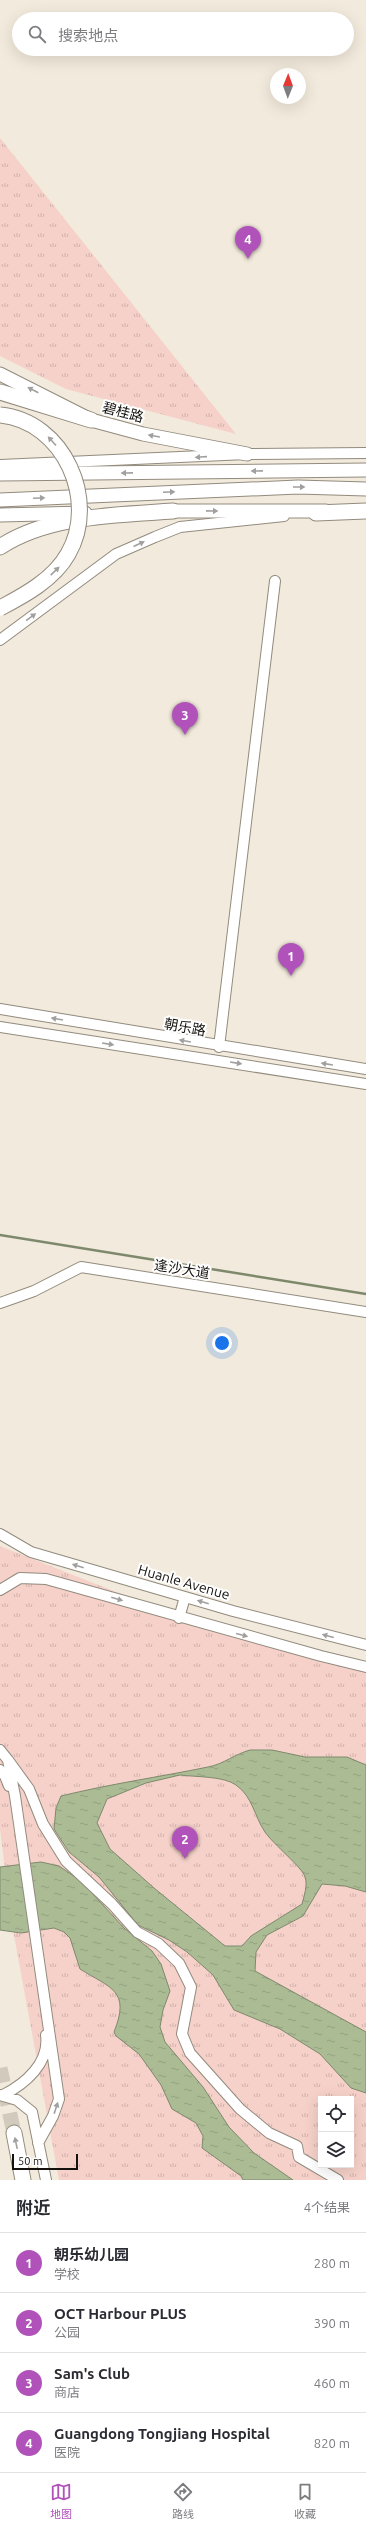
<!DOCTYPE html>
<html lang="zh">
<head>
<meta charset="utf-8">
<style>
	body { margin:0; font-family:Ubuntu,"Noto Sans SC",sans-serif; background:#f7f7f7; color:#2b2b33 }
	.controls { position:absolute; right:12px; bottom:12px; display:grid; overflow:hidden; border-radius:0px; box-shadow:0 4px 16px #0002 }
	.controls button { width:36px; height:36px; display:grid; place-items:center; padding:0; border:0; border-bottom:1px solid #e1e1e2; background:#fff; color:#2b2b33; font:20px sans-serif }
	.compass { position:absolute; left:270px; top:68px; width:36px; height:36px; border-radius:50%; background:#fff; box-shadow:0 4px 16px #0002; rotate:1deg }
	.scale { position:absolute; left:12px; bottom:10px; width:66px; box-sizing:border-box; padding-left:4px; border:2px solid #15120e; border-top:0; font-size:11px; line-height:14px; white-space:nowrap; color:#15120e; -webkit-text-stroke:3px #fff; paint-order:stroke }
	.you { position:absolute; left:222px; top:1343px; width:14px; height:14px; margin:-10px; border:3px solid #fff; border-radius:50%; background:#1a73e8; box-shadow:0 0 0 6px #1a73e833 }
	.badge { display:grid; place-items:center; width:26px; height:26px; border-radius:50%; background:#b152bb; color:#fff; font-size:13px; font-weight:700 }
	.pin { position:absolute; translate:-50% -33px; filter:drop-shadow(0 1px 2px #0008) }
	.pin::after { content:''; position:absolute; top:21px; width:14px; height:12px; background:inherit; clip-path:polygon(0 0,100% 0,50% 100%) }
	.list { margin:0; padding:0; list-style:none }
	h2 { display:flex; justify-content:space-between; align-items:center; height:52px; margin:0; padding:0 16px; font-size:17px }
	h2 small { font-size:13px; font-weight:400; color:#7c7c81 }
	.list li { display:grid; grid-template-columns:26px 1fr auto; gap:12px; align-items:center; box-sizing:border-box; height:60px; padding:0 16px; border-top:1px solid #e1e1e2 }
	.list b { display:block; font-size:15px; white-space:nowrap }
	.list p { margin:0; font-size:13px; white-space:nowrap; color:#7c7c81 }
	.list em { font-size:13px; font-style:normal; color:#7c7c81 }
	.icon { flex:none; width:22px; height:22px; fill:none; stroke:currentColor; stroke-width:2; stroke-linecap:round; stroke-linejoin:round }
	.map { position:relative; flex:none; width:366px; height:2180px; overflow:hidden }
	.search { position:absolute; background:#fff; box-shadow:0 4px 16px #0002; left:12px; right:12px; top:12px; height:44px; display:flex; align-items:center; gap:10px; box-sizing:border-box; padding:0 14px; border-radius:22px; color:#7c7c81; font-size:15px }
	.sheet { height:292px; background:#fff }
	nav { display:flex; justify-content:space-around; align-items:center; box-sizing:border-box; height:56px; border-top:1px solid #e1e1e2; background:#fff; font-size:11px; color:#7c7c81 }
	nav a { display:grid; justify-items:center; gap:2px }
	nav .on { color:#b152bb }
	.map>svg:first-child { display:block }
	.park { fill:url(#park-tufts); fill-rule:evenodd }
	.water { fill:url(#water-ripples); stroke:#7e896c; fill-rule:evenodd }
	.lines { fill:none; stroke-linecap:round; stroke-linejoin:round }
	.stream { stroke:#7e896c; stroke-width:2.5 }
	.highway-tunnel { stroke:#d1cabd; stroke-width:15; stroke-dasharray:15 8; stroke-linecap:butt }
	.minor-casing { stroke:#928b7e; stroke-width:12 }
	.major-casing { stroke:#928b7e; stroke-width:15 }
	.highway-casing { stroke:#928b7e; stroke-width:17 }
	.minor { stroke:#fff; stroke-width:10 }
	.major { stroke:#fff; stroke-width:13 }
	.highway { stroke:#fff; stroke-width:15 }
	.highway-bridge-casing { stroke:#928b7e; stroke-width:17; stroke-linecap:butt }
	.highway-bridge { stroke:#fff; stroke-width:15 }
	.oneway { fill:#a1a09f }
	.labels { text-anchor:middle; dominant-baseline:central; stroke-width:4; stroke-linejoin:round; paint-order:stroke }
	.street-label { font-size:14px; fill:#15120e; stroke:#fff }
</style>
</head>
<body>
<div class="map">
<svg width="366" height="2180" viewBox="0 0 366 2180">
	<defs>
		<pattern id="park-tufts" width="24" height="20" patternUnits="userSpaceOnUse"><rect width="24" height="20" fill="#f5d1c9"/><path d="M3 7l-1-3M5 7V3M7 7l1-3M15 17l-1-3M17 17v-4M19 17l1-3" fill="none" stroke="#d1b2ab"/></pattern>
		<pattern id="water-ripples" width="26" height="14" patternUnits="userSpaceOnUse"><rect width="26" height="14" fill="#abbc95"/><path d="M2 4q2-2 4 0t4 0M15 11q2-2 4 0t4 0" fill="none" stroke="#92a17f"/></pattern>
	</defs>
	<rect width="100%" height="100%" fill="#f2eadc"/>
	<!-- park -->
	<path class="park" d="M0 138 236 434 66 389 0 356Z
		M0 1546 222 1634 366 1669V2180H59L11 1919 0 1829ZM321 2099H351V2165H321Z"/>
	<!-- water -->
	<path class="water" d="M250 1750H272L305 1757H347L366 1765V1892L345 1886 322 1884 303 1916 267 1935 256 1952 255 1971 366 2032V2093L351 2088 320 2054 280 2029 234 2010 213 1975 187 1952 169 1940 138 1925 99 1877 69 1852 54 1829 56 1808 61 1796C110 1784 159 1777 208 1767 224 1764 235 1754 250 1750ZM180 1775C195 1777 224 1776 236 1785 253 1797 254 1816 265 1832 273 1844 303 1868 305 1877 308 1885 304 1896 302 1904L251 1936 242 1946H225L154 1888 110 1849 97 1823 107 1799 146 1783Z
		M41 1862 59 1866 81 1881 124 1928 152 1951 161 1964 170 1991 163 2010 160 2027 165 2042 203 2087 229 2127 254 2153 293 2180H243L241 2176 202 2148 203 2136 196 2123 172 2109 161 2085 139 2054 116 2036 114 2032C131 1990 110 1988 80 1969L70 1938 64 1932 54 1928 21 1933 0 1930V1867Z"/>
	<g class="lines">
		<!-- stream -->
		<path class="stream" d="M0 1235 366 1294"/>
		<!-- highway-tunnel -->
		<path class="highway-tunnel" d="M0 2068 14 2133"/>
		<!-- minor casing -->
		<g class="minor-casing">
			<path id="minor" d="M0 465 247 454 366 453
				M0 640 116 554 155 537 180 527 284 516
				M0 1009 366 1069
				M0 1027 366 1084
				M219 1047 275 581
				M0 1303 34 1291 81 1267 366 1312
				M0 1534 31 1552 233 1611 366 1645
				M0 1590 20 1578 46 1579 321 1656 366 1667
				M179 1618 185 1597
				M0 1750 8 1760 15 1796 59 2099 53 2116 38 2143
				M8 1760 29 1789 43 1824 66 1861 112 1904 137 1932 159 1944 179 1963 191 1987 182 2034 190 2053 240 2109 269 2133 297 2146 299 2157 338 2180
				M0 1770 5 1776 9 1786
				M0 2095 17 2100 32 2112 46 2180
				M3 2095C25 2084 50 2063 46 2035"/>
		</g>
		<!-- major casing -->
		<g class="major-casing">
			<path id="major" d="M0 374 91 420 143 434 247 454
				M0 474 366 470
				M0 500 298 487 366 489
				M164 511H326
				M0 515 85 513"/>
		</g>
		<!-- highway casing -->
		<g class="highway-casing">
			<path id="highway" d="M0 392 91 420
				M316 513 366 511
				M0 547C48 515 117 515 173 511
				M14 2133 23 2180"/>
		</g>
		<!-- minor -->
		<use href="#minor" class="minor"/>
		<!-- major -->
		<use href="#major" class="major"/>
		<!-- highway -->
		<use href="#highway" class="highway"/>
		<!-- highway-bridge casing -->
		<g class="highway-bridge-casing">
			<path id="highway-bridge" d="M0 415C64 421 99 501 68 554 54 579 25 595 0 608"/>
		</g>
		<!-- highway-bridge -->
		<use href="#highway-bridge" class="highway-bridge"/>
	</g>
	<!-- one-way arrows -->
	<defs><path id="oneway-solid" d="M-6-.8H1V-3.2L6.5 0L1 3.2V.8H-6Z"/></defs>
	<g class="oneway">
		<use href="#oneway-solid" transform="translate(33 390) rotate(-153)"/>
		<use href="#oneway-solid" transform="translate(154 436) rotate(-170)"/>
		<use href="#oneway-solid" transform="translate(52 441) rotate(-132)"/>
		<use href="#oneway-solid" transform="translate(201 457) rotate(176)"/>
		<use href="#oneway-solid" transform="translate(257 471) rotate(179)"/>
		<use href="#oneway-solid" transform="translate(127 473) rotate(179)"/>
		<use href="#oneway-solid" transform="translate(299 487)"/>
		<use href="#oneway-solid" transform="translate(169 492) rotate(-2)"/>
		<use href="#oneway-solid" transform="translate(39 498) rotate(-3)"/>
		<use href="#oneway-solid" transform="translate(212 511) rotate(1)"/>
		<use href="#oneway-solid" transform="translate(139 544) rotate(-24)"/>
		<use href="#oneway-solid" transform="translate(55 571) rotate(-44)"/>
		<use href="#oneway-solid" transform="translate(31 617) rotate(-36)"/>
		<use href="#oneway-solid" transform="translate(57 1019) rotate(-170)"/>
		<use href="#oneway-solid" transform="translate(185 1041) rotate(-170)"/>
		<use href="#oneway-solid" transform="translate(108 1044) rotate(9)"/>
		<use href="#oneway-solid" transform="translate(236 1063) rotate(9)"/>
		<use href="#oneway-solid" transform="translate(327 1064) rotate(-171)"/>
		<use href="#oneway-solid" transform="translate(78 1566) rotate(-163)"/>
		<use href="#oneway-solid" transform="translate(117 1599) rotate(16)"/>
		<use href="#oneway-solid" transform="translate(203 1602) rotate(-164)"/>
		<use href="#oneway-solid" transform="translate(242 1635) rotate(15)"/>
		<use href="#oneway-solid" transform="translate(328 1636) rotate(-165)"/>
		<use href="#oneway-solid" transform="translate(56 2108) rotate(-72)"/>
		<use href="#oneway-solid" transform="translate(16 2143) rotate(-102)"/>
	</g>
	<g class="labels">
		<!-- street labels -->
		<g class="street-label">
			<text transform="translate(123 412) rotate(15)">碧桂路</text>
			<text transform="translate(185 1027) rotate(10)">朝乐路</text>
			<text transform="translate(182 1269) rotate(9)">逢沙大道</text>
			<text transform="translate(184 1582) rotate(16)">Huanle Avenue</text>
		</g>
	</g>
</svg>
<div class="controls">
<button><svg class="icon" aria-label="locate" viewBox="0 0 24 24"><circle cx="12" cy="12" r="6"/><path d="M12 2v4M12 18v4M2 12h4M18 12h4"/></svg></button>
<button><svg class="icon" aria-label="layers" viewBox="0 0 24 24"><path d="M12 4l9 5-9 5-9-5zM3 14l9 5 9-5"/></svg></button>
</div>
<svg class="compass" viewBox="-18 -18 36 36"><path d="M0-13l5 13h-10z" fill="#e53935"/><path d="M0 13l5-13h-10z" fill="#7c7c81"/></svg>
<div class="scale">50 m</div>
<div class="you"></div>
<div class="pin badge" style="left:291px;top:976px">1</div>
<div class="pin badge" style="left:185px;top:1859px">2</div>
<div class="pin badge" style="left:185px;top:735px">3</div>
<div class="pin badge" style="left:248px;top:259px">4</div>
<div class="search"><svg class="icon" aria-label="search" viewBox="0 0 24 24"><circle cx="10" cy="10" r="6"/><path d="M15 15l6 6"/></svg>搜索地点</div>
</div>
<section class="sheet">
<h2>附近<small>4个结果</small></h2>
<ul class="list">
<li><span class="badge">1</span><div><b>朝乐幼儿园</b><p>学校</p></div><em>280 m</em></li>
<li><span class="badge">2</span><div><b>OCT Harbour PLUS</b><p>公园</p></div><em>390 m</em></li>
<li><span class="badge">3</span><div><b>Sam's Club</b><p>商店</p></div><em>460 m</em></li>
<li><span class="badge">4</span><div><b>Guangdong Tongjiang Hospital</b><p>医院</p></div><em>820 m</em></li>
</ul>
</section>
<nav>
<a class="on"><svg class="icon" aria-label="map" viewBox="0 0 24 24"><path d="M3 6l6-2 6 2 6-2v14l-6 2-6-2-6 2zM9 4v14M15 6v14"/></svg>地图</a>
<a><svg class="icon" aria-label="directions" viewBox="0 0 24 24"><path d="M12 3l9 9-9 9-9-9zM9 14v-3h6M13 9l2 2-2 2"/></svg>路线</a>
<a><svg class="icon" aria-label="saved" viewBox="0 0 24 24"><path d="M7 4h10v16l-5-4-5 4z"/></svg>收藏</a>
</nav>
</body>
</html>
